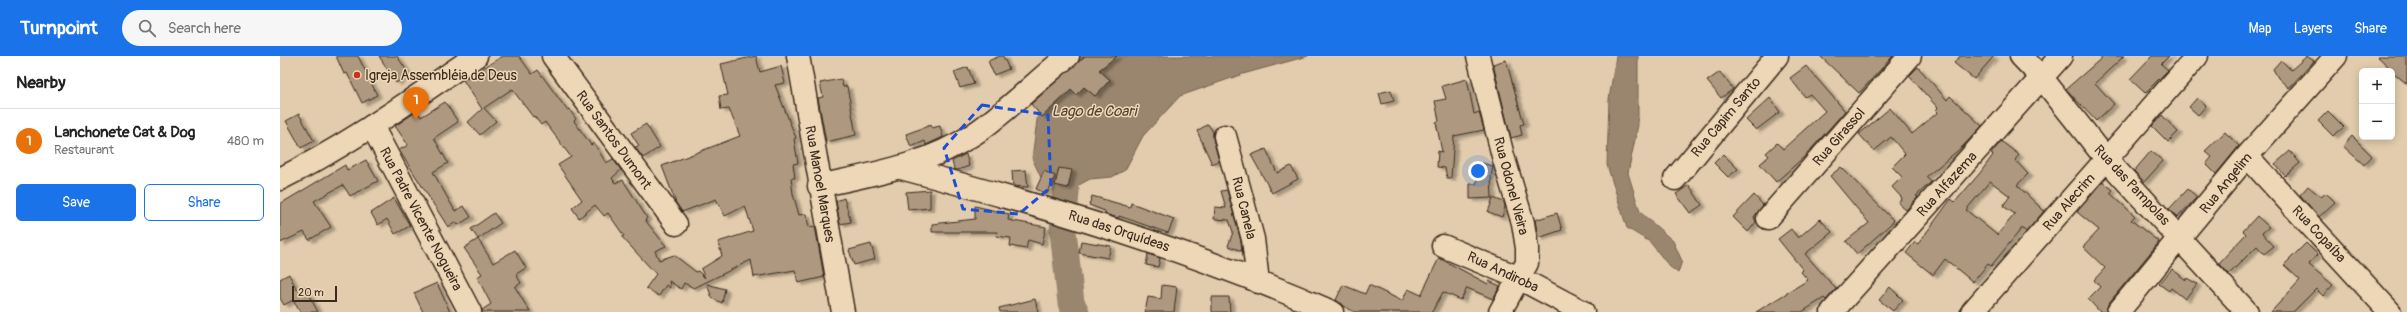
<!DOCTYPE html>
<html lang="en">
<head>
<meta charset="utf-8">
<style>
	body { margin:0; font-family:Pangolin,sans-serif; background:#f6f6f6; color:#222 }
	.controls { position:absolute; right:12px; top:12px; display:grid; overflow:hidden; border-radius:6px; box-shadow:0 2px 10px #0003 }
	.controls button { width:36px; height:36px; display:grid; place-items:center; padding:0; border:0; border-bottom:1px solid #e0e0e0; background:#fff; color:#222; font:20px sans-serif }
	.scale { position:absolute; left:12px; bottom:10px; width:45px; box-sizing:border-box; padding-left:4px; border:2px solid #3b2a1e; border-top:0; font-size:11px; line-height:14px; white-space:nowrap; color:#3b2a1e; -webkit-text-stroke:3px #edd7b6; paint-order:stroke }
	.you { position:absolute; left:1198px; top:115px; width:14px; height:14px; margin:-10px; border:3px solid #fff; border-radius:50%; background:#1a73e8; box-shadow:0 0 0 6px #1a73e833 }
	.badge { display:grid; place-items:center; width:26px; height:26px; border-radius:50%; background:#1a73e8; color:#fff; font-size:13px; font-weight:700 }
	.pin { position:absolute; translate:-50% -33px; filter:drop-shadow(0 1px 2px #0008) }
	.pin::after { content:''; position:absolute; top:21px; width:14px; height:12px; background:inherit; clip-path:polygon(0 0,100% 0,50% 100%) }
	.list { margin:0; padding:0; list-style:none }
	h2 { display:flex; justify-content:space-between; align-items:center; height:52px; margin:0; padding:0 16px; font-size:17px }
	h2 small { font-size:13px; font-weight:400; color:#767676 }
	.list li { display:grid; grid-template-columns:26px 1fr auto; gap:12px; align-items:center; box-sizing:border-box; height:64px; padding:0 16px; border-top:1px solid #e0e0e0 }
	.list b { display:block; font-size:15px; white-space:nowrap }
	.list p { margin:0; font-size:13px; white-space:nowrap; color:#767676 }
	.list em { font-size:13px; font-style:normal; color:#767676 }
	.actions { display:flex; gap:8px; padding:12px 16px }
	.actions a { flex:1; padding:9px 0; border:1px solid #1a73e8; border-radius:6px; text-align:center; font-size:14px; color:#1a73e8 }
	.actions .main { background:#1a73e8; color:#fff }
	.icon { flex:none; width:22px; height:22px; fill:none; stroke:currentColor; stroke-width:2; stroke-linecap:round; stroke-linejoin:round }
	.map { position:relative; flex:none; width:2127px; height:256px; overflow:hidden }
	header { display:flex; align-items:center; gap:24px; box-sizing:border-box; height:56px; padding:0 20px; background:#1a73e8; color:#fff }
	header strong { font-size:19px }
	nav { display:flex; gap:22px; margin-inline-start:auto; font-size:14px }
	.search { width:280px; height:36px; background:#f6f6f6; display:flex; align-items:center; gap:10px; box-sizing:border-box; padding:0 14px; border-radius:22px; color:#767676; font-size:15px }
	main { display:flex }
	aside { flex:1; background:#fff }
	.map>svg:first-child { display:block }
	.water { fill:#9a866e; stroke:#74614e }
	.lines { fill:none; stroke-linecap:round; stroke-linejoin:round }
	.river { stroke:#9a866e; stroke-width:27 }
	.building { fill:#ae9980; stroke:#3b2a1e; fill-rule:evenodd; filter:url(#shadow) }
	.minor-casing { stroke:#3b2a1e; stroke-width:25 }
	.major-casing { stroke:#3b2a1e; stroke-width:25 }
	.minor { stroke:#edd7b6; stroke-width:22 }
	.major { stroke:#edd7b6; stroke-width:22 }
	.marked { fill:none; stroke:#1d4ed8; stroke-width:3; stroke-dasharray:8 5; stroke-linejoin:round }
	.poi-dot { fill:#c8321e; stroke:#edd7b6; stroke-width:1.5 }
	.labels { text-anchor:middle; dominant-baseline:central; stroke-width:3; stroke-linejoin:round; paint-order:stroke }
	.poi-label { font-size:14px; fill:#3b2a1e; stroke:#edd7b6; text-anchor:start }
	.street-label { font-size:14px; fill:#3b2a1e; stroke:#edd7b6 }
	.water-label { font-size:15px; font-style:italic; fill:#534132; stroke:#edd7b6 }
</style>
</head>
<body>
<header>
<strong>Turnpoint</strong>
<div class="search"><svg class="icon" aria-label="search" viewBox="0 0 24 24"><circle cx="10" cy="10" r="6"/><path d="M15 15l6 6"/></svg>Search here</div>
<nav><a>Map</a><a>Layers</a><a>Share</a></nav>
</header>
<main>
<aside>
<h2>Nearby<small></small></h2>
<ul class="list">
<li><span class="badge" style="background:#e8710a">1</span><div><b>Lanchonete Cat &amp; Dog</b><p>Restaurant</p></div><em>480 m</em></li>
</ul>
<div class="actions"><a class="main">Save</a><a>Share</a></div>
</aside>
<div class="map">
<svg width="2127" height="256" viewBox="0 0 2127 256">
	<defs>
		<filter id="shadow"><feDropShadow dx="4.5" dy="2.5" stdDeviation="1" flood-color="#0004"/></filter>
	</defs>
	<rect width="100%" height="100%" fill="#e2ccad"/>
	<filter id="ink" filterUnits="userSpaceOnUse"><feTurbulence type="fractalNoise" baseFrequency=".025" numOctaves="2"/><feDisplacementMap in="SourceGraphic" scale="8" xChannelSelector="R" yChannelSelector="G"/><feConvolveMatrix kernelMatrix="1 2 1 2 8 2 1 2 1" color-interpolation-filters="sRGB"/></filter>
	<g filter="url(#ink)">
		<!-- water -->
		<path class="water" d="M781 0H1028L963 18 900 40 863 80 845 114 832 121 810 123 786 136 763 126 752 102 761 34Z
			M1336 0H1358V69L1348 117 1360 156 1393 185 1402 205 1398 217 1389 210 1370 186 1347 172 1327 109 1329 43Z"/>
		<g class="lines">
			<!-- river -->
			<path class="river" d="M786 136 783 175 791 247 796 256"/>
		</g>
		<!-- building -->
		<path class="building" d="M56 0H78L97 39 82 47 67 17 64 18Z
			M99 0H117L129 18 116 27Z
			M223 0H239L252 18 258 14 287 54 289 53 296 63 294 65 311 89 314 87 326 107 333 103 341 114 332 122 335 127 343 124 367 162 365 164 386 190 375 195 379 204 394 199 416 216 418 215 425 222 421 213 442 200 438 186 473 175 465 150 445 160 436 143 402 156 396 147 382 110 460 80 449 53 441 54 439 40 448 39 441 8 476 0 480 16 501 10 505 27 495 29 516 82 514 83 518 107 513 108 515 122H511L513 138 519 159 526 158 529 171 535 170 544 221 518 227 515 214 474 221 471 204 414 232 404 227 401 233 389 225 390 232 386 229 379 240 366 232 376 218 342 181 344 180 328 157 324 160 315 149 299 162 292 152 302 144 278 109 291 101 265 66 261 69 254 60 253 61 232 33 204 52 216 65 200 79 188 66 202 53 183 24Z
			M720 0H723L729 13 714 19 708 5Z
			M805 0H837L819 14 830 24 815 40 804 31 796 39 791 34 762 61 751 48Z
			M1540 0H1613L1579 37Z
			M1680 0H1714L1694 23 1674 7Z
			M1824 0H1844L1815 27 1834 48 1816 65 1786 33Z
			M1872 0H1889L1881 8 1888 14 1865 37 1850 23Z
			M2027 0 2034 5 2009 32 1998 22 1993 13 2001 4 2011 14Z
			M2097 0H2127V28L2109 13 2110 12Z
			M1226 4 1244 68 1240 69 1242 79 1231 82 1213 8Z
			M1526 10 1565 55 1525 100 1496 126 1480 108 1489 100 1486 97 1497 87 1503 93 1545 55 1530 38 1525 41 1510 22Z
			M688 11 694 28 680 32 674 16Z
			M1638 11 1667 44 1670 40 1702 70 1682 91 1646 121 1651 126 1636 140 1638 141 1626 154 1618 147 1622 142 1612 131 1622 121 1612 111 1625 98 1611 81 1594 95 1579 78 1610 52 1632 78 1658 56 1656 54 1658 52 1629 20Z
			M1440 16 1453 33 1441 42 1427 25Z
			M561 23 563 31 567 30 576 79 546 86 538 42 543 41 540 27Z
			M1187 23 1194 58 1199 56 1204 74 1174 80 1171 122H1167L1165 112 1157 111 1158 95 1162 96 1156 66 1159 65 1155 45 1166 43 1162 30Z
			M1111 34 1114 45 1102 48 1099 37Z
			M1490 42 1500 56 1476 74 1466 64Z
			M1917 42 1926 50 1918 59 1909 51Z
			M165 46 178 66 154 82 168 107 153 116 175 155 184 150 191 161 178 169 176 166 168 171 119 94 128 89 115 70 137 55 141 61Z
			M2048 55 2064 71 2053 80 2038 65Z
			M19 58 34 85 21 92 6 65Z
			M1882 59 1898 76 1888 86 1872 70Z
			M366 68 380 91 363 102 355 91 359 90 351 77Z
			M928 68 933 76V83L939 105 932 108 917 75Z
			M651 69 652 72 660 70 663 81 646 89 645 85 631 91 626 78Z
			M1945 76 1959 90 1936 118 1926 108 1932 101 1925 95Z
			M2072 80 2092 100 2084 109 2063 90Z
			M1721 85 1739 99 1735 104 1748 118 1737 129 1764 155 1746 176 1742 172 1711 210 1708 208 1693 226 1665 203 1653 219 1626 197 1635 186 1638 188 1671 143 1675 146 1700 117 1713 99 1711 98ZM1710 125 1730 140 1723 150 1735 158 1717 179 1686 154Z
			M986 93 997 117 1011 110 1018 123 992 137 971 99Z
			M1871 95 1883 105 1864 126 1854 115Z
			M2010 95 2020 107 2005 120 1995 108Z
			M686 98 689 110 678 114 674 113 672 105Z
			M1443 98 1458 113 1448 121 1434 107Z
			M86 104 98 125 70 140 63 129 34 145 51 171 29 184 24 176 0 187V148L65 109 67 114Z
			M1202 107 1213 110 1211 121 1212 142 1190 143V128H1196Z
			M1561 111 1614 165 1577 198 1566 185 1589 167 1550 120Z
			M779 112 792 114 788 132 775 129Z
			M746 114 748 131 733 130 732 115Z
			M764 115 775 120 767 138 756 133Z
			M1823 126 1833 134 1830 137 1855 160 1851 164 1879 186 1828 248 1826 256H1820L1808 243 1820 231 1814 224 1825 212 1803 191 1819 174 1797 156Z
			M1409 129 1422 149 1410 157 1396 138Z
			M2028 130 2041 141 2046 137 2055 146 2039 161 2020 139Z
			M1908 133 1917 141 1897 162 1889 153Z
			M650 134V152L628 154 626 136Z
			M947 134 961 185 962 195 948 190 953 176 949 164 934 163 935 151 946 152 941 135Z
			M1474 139 1483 149 1474 161 1476 166 1468 176 1453 161Z
			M812 140 850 151 851 147 894 163 888 177 839 160 838 162 825 158V155L809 149Z
			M114 142 130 170 115 178 107 163 98 169 91 157Z
			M564 142 571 166 560 168 556 145Z
			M1213 142 1224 146 1225 151 1222 161 1208 156Z
			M695 150 729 158 728 164 766 171 762 188 748 184 746 193 730 190 731 182 716 180 717 176H652V168L695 163Z
			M214 157 221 167 198 183 191 173Z
			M1277 157 1282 174 1258 182 1255 164Z
			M1977 160 1989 171 1982 177 1994 190 1984 198 1977 190 1949 218 1939 207 1966 178 1963 175Z
			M1540 163 1552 176 1525 198 1556 233 1546 244 1544 242 1522 256H1476L1528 224 1521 216 1523 214 1498 183 1511 173 1518 182Z
			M198 183 213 207 235 194 246 212 236 218 241 227 235 231 250 256H202V254L211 248 197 221 202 218 184 192Z
			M801 185 831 190 828 202 799 197Z
			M2026 187 2038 199 2028 208 2053 229 2043 240 2036 233 2013 256H1991L2020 224 2004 209Z
			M591 188 595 203 574 209 569 194Z
			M868 198 880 202 878 211 866 209Z
			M1159 202 1208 228 1209 225 1220 230 1213 243 1187 232 1181 244 1163 236 1152 256H1075L1063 250 1056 244 1063 229 1085 238 1089 229 1122 245 1128 233 1141 239Z
			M1892 213 1906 224 1907 222 1917 228 1905 243 1891 232 1889 235 1879 228Z
			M9 218 17 234 24 230 38 256H20L13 244 4 249 0 242V223Z
			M157 227 170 256H143L134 237Z
			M427 228 445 233 442 247 432 242Z
			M882 229 897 231 894 256H865L868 241 881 243Z
			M1610 231 1623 244 1613 255 1599 244Z
			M932 241H949L950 256H932Z
			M755 243 758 256H720L719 252Z"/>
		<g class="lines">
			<!-- minor casing -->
			<g class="minor-casing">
				<path id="minor" d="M273 0 396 168
					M518 0 563 256
					M1198 0 1223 100 1243 167 1247 192V207L1220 256
					M1741 0 1762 22 1827 104 1967 256
					M92 70 190 256
					M945 80 973 183 978 226
					M1967 100 2110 256
					M621 112C768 151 912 194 1052 256
					M1395 123 1497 0
					M539 130C593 118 648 109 694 78 728 55 756 25 788 0
					M1488 162 1630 0
					M1163 190 1237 221 1303 256
					M1552 256 1781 0
					M1692 256 1917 0
					M1838 256 1967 100 2056 0"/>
			</g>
			<!-- major casing -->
			<g class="major-casing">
				<path id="major" d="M0 123C69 89 132 43 196 0"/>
			</g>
			<!-- minor -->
			<use href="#minor" class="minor"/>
			<!-- major -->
			<use href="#major" class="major"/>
		</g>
	</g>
	<!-- marked area -->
	<path class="marked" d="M702 49 768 59 771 131 739 158 683 153 664 92Z"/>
	<!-- markers -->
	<circle class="poi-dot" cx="77" cy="19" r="4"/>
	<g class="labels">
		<!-- poi labels -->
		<g class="poi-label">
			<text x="85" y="19">Igreja Assembléia de Deus</text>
		</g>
		<!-- street labels -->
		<g class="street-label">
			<text transform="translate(1446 61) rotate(-50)">Rua Capim Santo</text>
			<text transform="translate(1559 81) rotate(-49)">Rua Girassol</text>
			<text transform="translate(334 84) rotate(54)">Rua Santos Dumont</text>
			<text transform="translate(1946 127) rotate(-51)">Rua Angelim</text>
			<text transform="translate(540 128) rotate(80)">Rua Manoel Marques</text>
			<text transform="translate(1667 128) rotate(-48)">Rua Alfazema</text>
			<text transform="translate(1852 129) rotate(47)">Rua das Pampolas</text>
			<text transform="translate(1231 130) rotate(75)">Rua Odonel Vieira</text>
			<text transform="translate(1789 146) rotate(-49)">Rua Alecrim</text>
			<text transform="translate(964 152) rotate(76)">Rua Canela</text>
			<text transform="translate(141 163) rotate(62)">Rua Padre Vicente Nogueira</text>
			<text transform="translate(839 175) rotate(18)">Rua das Orquídeas</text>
			<text transform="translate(2039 178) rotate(47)">Rua Copaíba</text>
			<text transform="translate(1223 216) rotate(25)">Rua Andiroba</text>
		</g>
		<!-- water labels -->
		<g class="water-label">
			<text x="814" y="55">Lago de Coari</text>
		</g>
	</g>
</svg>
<div class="controls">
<button>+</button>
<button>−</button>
</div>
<div class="scale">20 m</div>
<div class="you"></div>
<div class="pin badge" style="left:136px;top:64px;background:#e8710a">1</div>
</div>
</main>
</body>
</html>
